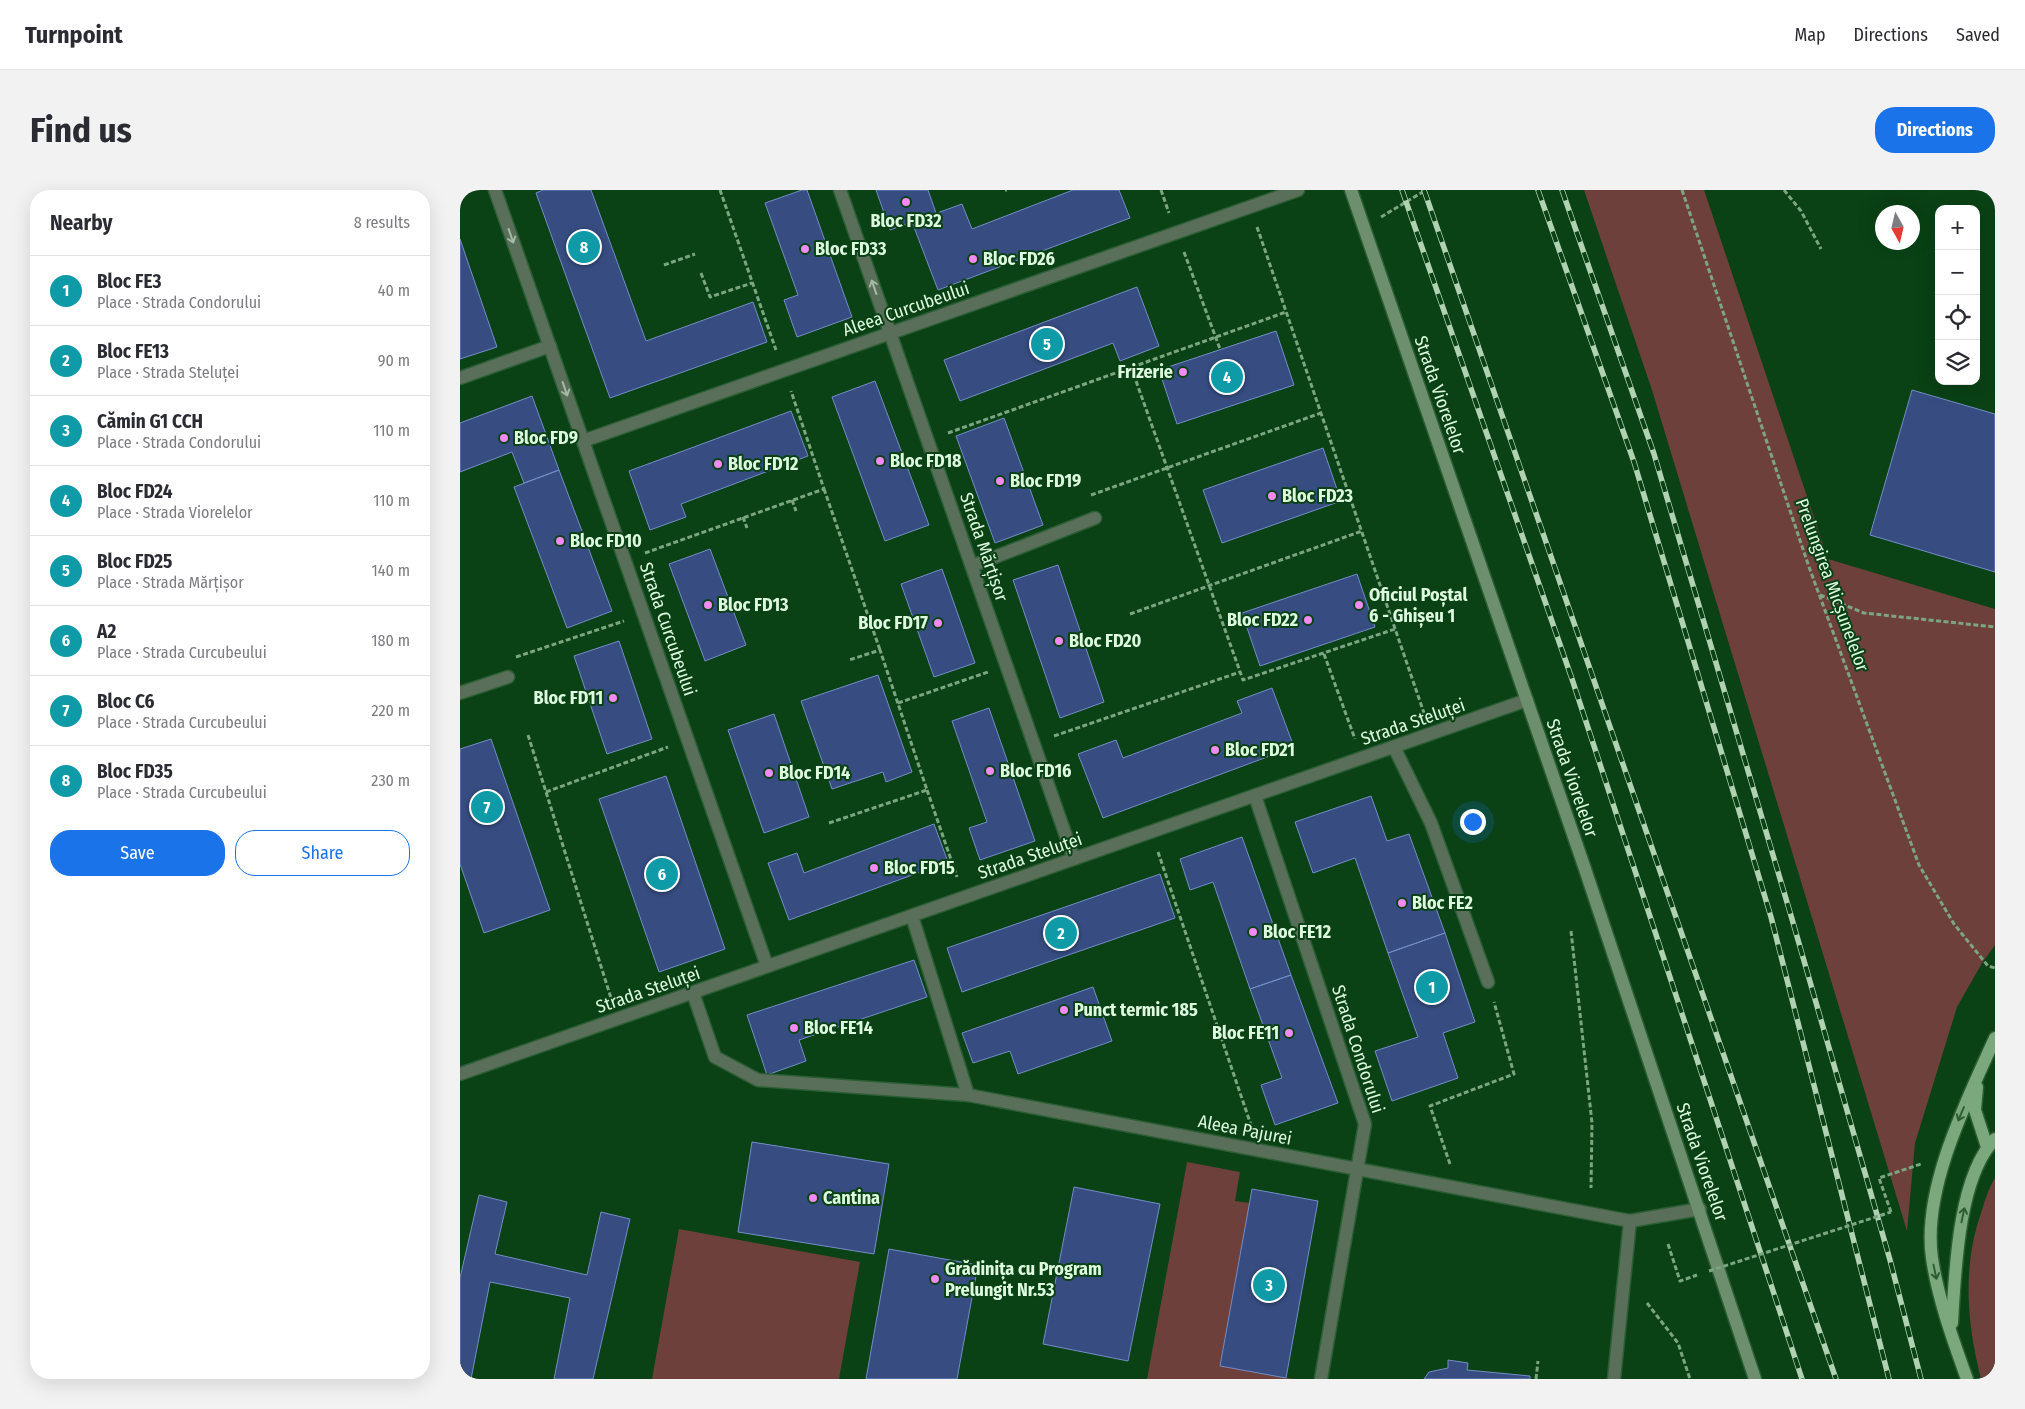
<!DOCTYPE html>
<html lang="en">
<head>
<meta charset="utf-8">
<style>
	body { margin:0; font-family:"Fira Sans Condensed",sans-serif; background:#f2f2f3; color:#2b2b33 }
	.controls { position:absolute; right:15px; top:15px; display:grid; overflow:hidden; border-radius:10px; box-shadow:0 5px 20px #0002 }
	.controls button { width:45px; height:45px; display:grid; place-items:center; padding:0; border:0; border-bottom:1px solid #e1e1e2; background:#fff; color:#2b2b33; font:25px sans-serif }
	.compass { position:absolute; left:1415px; top:15px; width:45px; height:45px; border-radius:50%; background:#fff; box-shadow:0 5px 20px #0002; rotate:172deg }
	.you { position:absolute; left:1012px; top:631px; width:18px; height:18px; margin:-12px; border:4px solid #fff; border-radius:50%; background:#1a73e8; box-shadow:0 0 0 8px #1a73e833 }
	.badge { display:grid; place-items:center; width:32px; height:32px; border-radius:50%; background:#1a73e8; color:#fff; font-size:16px; font-weight:700 }
	.pin { position:absolute; translate:-50% -50%; border:2px solid #fff; box-shadow:0 1px 5px #0006 }
	.list { margin:0; padding:0; list-style:none }
	h2 { display:flex; justify-content:space-between; align-items:center; height:65px; margin:0; padding:0 20px; font-size:21px }
	h2 small { font-size:16px; font-weight:400; color:#7c7c81 }
	.list li { display:grid; grid-template-columns:32px 1fr auto; gap:15px; align-items:center; box-sizing:border-box; height:70px; padding:0 20px; border-top:1px solid #e1e1e2 }
	.list b { display:block; font-size:19px; white-space:nowrap }
	.list p { margin:0; font-size:16px; white-space:nowrap; color:#7c7c81 }
	.list em { font-size:16px; font-style:normal; color:#7c7c81 }
	.actions { display:flex; gap:10px; padding:15px 20px }
	.actions a { flex:1; padding:11px 0; border:1px solid #1a73e8; border-radius:20px; text-align:center; font-size:18px; color:#1a73e8 }
	.actions .main { background:#1a73e8; color:#fff }
	.icon { flex:none; width:28px; height:28px; fill:none; stroke:currentColor; stroke-width:2; stroke-linecap:round; stroke-linejoin:round }
	.map { position:relative; flex:none; width:1535px; height:1189px; overflow:hidden; border-radius:20px }
	header { display:flex; align-items:center; gap:30px; box-sizing:border-box; height:70px; padding:0 25px; background:#fff; border-bottom:1px solid #e1e1e2 }
	header strong { font-size:24px }
	nav { display:flex; gap:28px; margin-inline-start:auto; font-size:18px }
	.intro { display:flex; align-items:center; justify-content:space-between; box-sizing:border-box; height:120px; padding:0 30px }
	h1 { margin:0; font-size:35px }
	.button { padding:12px 22px; border-radius:20px; background:#1a73e8; color:#fff; font-size:18px; font-weight:700 }
	main { display:flex; gap:30px; padding:0 30px }
	aside { flex:1; background:#fff; border-radius:20px; box-shadow:0 5px 20px #0002 }
	.map>svg:first-child { display:block }
	.green { fill:#6e403b }
	.building { fill:#374d82; stroke:#748dc7 }
	.lines { fill:none; stroke-linecap:round; stroke-linejoin:round }
	.lane-casing { stroke:#2c5e35; stroke-width:15 }
	.street-casing { stroke:#2c5e35; stroke-width:15 }
	.secondary-casing { stroke:#2c5e35; stroke-width:15 }
	.primary-casing { stroke:#2c5e35; stroke-width:15 }
	.path { stroke:#7ca582; stroke-width:3; stroke-dasharray:5 2.5; stroke-linecap:butt }
	.lane { stroke:#5a6f5a; stroke-width:12 }
	.street { stroke:#5a6f5a; stroke-width:12 }
	.secondary { stroke:#6d8f6e; stroke-width:12 }
	.primary { stroke:#7ba87d; stroke-width:12 }
	.rail-casing { stroke:#b0d2b3; stroke-width:5.5 }
	.rail { stroke:#0a4115; stroke-width:4; stroke-dasharray:11; stroke-linecap:butt }
	.path-bridge { stroke:#7ca582; stroke-width:3; stroke-dasharray:5 2.5; stroke-linecap:butt }
	.oneway { stroke:#a2bba3 }
	.oneway2 { stroke:#2c6034 }
	.poi-dot { fill:#f18af4; stroke:#0a4115; stroke-width:2 }
	.labels { text-anchor:middle; dominant-baseline:central; stroke-width:4; stroke-linejoin:round; paint-order:stroke }
	.poi-label { font-size:18px; font-weight:bold; fill:#ddf9de; stroke:#0a4115; text-anchor:start }
	.street-label { font-size:18px; fill:#ddf9de; stroke:#0a4115 }
</style>
</head>
<body>
<header>
<strong>Turnpoint</strong>
<nav><a>Map</a><a>Directions</a><a>Saved</a></nav>
</header>
<div class="intro"><h1>Find us</h1><a class="button">Directions</a></div>
<main>
<aside>
<h2>Nearby<small>8 results</small></h2>
<ul class="list">
<li><span class="badge" style="background:#0f9aa8">1</span><div><b>Bloc FE3</b><p>Place · Strada Condorului</p></div><em>40 m</em></li>
<li><span class="badge" style="background:#0f9aa8">2</span><div><b>Bloc FE13</b><p>Place · Strada Steluței</p></div><em>90 m</em></li>
<li><span class="badge" style="background:#0f9aa8">3</span><div><b>Cămin G1 CCH</b><p>Place · Strada Condorului</p></div><em>110 m</em></li>
<li><span class="badge" style="background:#0f9aa8">4</span><div><b>Bloc FD24</b><p>Place · Strada Viorelelor</p></div><em>110 m</em></li>
<li><span class="badge" style="background:#0f9aa8">5</span><div><b>Bloc FD25</b><p>Place · Strada Mărțișor</p></div><em>140 m</em></li>
<li><span class="badge" style="background:#0f9aa8">6</span><div><b>A2</b><p>Place · Strada Curcubeului</p></div><em>180 m</em></li>
<li><span class="badge" style="background:#0f9aa8">7</span><div><b>Bloc C6</b><p>Place · Strada Curcubeului</p></div><em>220 m</em></li>
<li><span class="badge" style="background:#0f9aa8">8</span><div><b>Bloc FD35</b><p>Place · Strada Curcubeului</p></div><em>230 m</em></li>
</ul>
<div class="actions"><a class="main">Save</a><a>Share</a></div>
</aside>
<div class="map">
<svg width="1535" height="1189" viewBox="0 0 1535 1189">
	<rect width="100%" height="100%" fill="#0a4115"/>
	<!-- green -->
	<path class="green" d="M1124 0H1244L1368 369 1535 419V755L1522 773 1497 817 1455 953 1447 1041 1192 200Z
		M727 972 780 982 775 1011 790 1013 760 1175 834 1189H687Z
		M1535 988V1189H1521C1507 1134 1502 1078 1521 1023 1525 1011 1528 999 1535 988Z
		M219 1039 400 1072 379 1189H192Z"/>
	<!-- building -->
	<path class="building" d="M83 0H131L186 151 293 112 307 152 150 208 76 3Z
		M342 0H347L392 127 337 147 324 110 338 105 305 13Z
		M416 0H468L476 23 430 40Z
		M613 0H659L670 28 478 100 452 32 502 14 512 39Z
		M0 49 37 157 0 169Z
		M677 97 699 156 660 171 653 153 500 211 484 170Z
		M816 141 834 195 717 234 699 180Z
		M415 191 469 335 425 351 372 207Z
		M1452 200 1535 224V382L1410 345Z
		M72 206 99 280 64 293 52 262 0 282V233Z
		M331 221 348 266 221 314 226 327 190 340 169 281Z
		M544 228 583 335 535 353 496 246Z
		M863 258 881 311 762 353 743 300Z
		M99 280 152 421 107 438 54 297Z
		M250 359 286 455 245 471 209 374Z
		M598 375 644 512 600 528 553 390Z
		M482 379 515 473 474 487 441 394Z
		M897 384 915 437 800 476 782 423Z
		M159 451 192 549 147 564 114 466Z
		M418 485 452 582 426 592 423 582 372 599 341 511Z
		M812 498 834 557 643 628 618 564 656 550 663 568 782 523 777 511Z
		M529 518 575 651 520 670 509 638 527 632 492 531Z
		M314 524 349 627 304 643 268 540Z
		M31 549 90 720 24 743 0 674V559Z
		M206 586 265 759 199 782 139 609Z
		M911 606 927 651 949 644 985 743 928 763 895 668 853 683 835 632Z
		M474 634 488 672 329 730 308 673 337 663 344 683Z
		M782 647 831 785 790 799 753 692 730 700 720 669Z
		M700 684 715 728 502 802 487 758Z
		M985 743 1015 832 983 843 998 888 932 911 915 861 958 847 928 763Z
		M454 770 467 807 339 850 346 871 307 885 287 825Z
		M831 785 878 913 815 935 801 895 822 888 790 799Z
		M633 797 652 851 558 884 550 861 513 873 502 843Z
		M292 952 429 974 414 1064 278 1042Z
		M614 997 700 1014 668 1171 583 1154Z
		M792 999 858 1011 826 1188 760 1176Z
		M19 1005 47 1012 35 1064 127 1085 141 1022 170 1029 133 1189H94L110 1108 30 1092 11 1189H0V1088Z
		M429 1059 518 1075 497 1189H406Z
		M988 1170 1008 1173 1007 1180 1070 1186V1189H964L969 1182 988 1178Z"/>
	<g class="lines">
		<!-- lane casing -->
		<g class="lane-casing">
			<path id="lane" d="M0 188 90 156
				M123 251 838 0
				M512 376 635 328
				M0 503 48 487
				M934 557 971 633 1028 792
				M233 803 255 867 298 890 508 905
				M1154 1189 1170 1031"/>
		</g>
		<!-- street casing -->
		<g class="street-casing">
			<path id="street" d="M35 0 307 776
				M380 0 614 669
				M795 606 905 934 861 1189
				M452 726 508 905 1170 1031 1240 1019
				M0 884 1067 510"/>
		</g>
		<!-- secondary casing -->
		<g class="secondary-casing">
			<path id="secondary" d="M891 0 1124 676 1295 1189"/>
		</g>
		<!-- primary casing -->
		<g class="primary-casing">
			<path id="primary" d="M1517 897 1515 920 1527 957
				M1492 1133C1495 1083 1498 986 1535 949
				M1507 1189C1493 1150 1478 1109 1472 1068 1462 999 1507 910 1535 848"/>
		</g>
		<!-- path -->
		<path class="path" d="M260 0 316 160
			M545 0H547
			M701 0 709 23
			M1222 0 1349 377 1459 675 1494 734 1528 776 1535 778
			M1324 0 1341 21 1361 59
			M921 27 966 0
			M797 37 964 523
			M724 62 760 159
			M204 75 235 64
			M241 83 250 107 292 93
			M671 177 783 490 935 439
			M488 243 826 122
			M364 299 420 460
			M631 305 861 223
			M332 310 336 321
			M283 327 287 338
			M185 363 364 299 331 201
			M1360 405 1404 423 1535 437
			M670 424 902 341
			M864 464 895 549
			M56 467 164 431
			M438 513 528 482
			M68 545 151 808
			M594 546 780 482
			M467 600 497 687
			M86 602 208 557
			M369 633 467 600 420 460 389 470
			M698 662 792 938
			M1111 741 1132 933 1131 998
			M990 974 970 916 1054 884 1034 812
			M1431 1022 1419 988 1461 974
			M1208 1054 1220 1091 1237 1085
			M1187 1113 1218 1153 1230 1189
			M1076 1189 1078 1171"/>
		<!-- lane -->
		<use href="#lane" class="lane"/>
		<!-- street -->
		<use href="#street" class="street"/>
		<!-- secondary -->
		<use href="#secondary" class="secondary"/>
		<!-- primary -->
		<use href="#primary" class="primary"/>
		<!-- rail casing -->
		<g class="rail-casing">
			<path id="rail" d="M942 0 1112 489 1342 1189
				M964 0 1376 1189
				M1078 0 1174 272 1311 727 1429 1189
				M1102 0 1194 264 1332 729 1430 1070 1461 1189"/>
		</g>
		<!-- rail -->
		<use href="#rail" class="rail"/>
		<!-- path-bridge -->
		<path class="path-bridge" d="M1249 1081 1431 1022"/>
	</g>
	<!-- one-way arrows -->
	<defs><path id="oneway-shaft" d="M-6 0H5M1.5-3L5.5 0L1.5 3" fill="none" stroke-width="1.6" stroke-linecap="round" stroke-linejoin="round" transform="scale(1.25)"/></defs>
	<g class="oneway">
		<use href="#oneway-shaft" transform="translate(51 46) rotate(71)"/>
		<use href="#oneway-shaft" transform="translate(414 97) rotate(-109)"/>
		<use href="#oneway-shaft" transform="translate(105 199) rotate(71)"/>
	</g>
	<g class="oneway2">
		<use href="#oneway-shaft" transform="translate(1501 924) rotate(113)"/>
		<use href="#oneway-shaft" transform="translate(1503 1025) rotate(-78)"/>
		<use href="#oneway-shaft" transform="translate(1475 1082) rotate(78)"/>
	</g>
	<!-- markers -->
	<g class="poi-dot">
		<circle cx="446" cy="12" r="5"/>
		<circle cx="345" cy="59" r="5"/>
		<circle cx="513" cy="69" r="5"/>
		<circle cx="723" cy="182" r="5"/>
		<circle cx="44" cy="248" r="5"/>
		<circle cx="420" cy="271" r="5"/>
		<circle cx="258" cy="274" r="5"/>
		<circle cx="540" cy="291" r="5"/>
		<circle cx="812" cy="306" r="5"/>
		<circle cx="100" cy="351" r="5"/>
		<circle cx="248" cy="415" r="5"/>
		<circle cx="899" cy="415" r="5"/>
		<circle cx="848" cy="430" r="5"/>
		<circle cx="478" cy="433" r="5"/>
		<circle cx="599" cy="451" r="5"/>
		<circle cx="153" cy="508" r="5"/>
		<circle cx="755" cy="560" r="5"/>
		<circle cx="530" cy="581" r="5"/>
		<circle cx="309" cy="583" r="5"/>
		<circle cx="414" cy="678" r="5"/>
		<circle cx="942" cy="713" r="5"/>
		<circle cx="793" cy="742" r="5"/>
		<circle cx="604" cy="820" r="5"/>
		<circle cx="334" cy="838" r="5"/>
		<circle cx="829" cy="843" r="5"/>
		<circle cx="353" cy="1008" r="5"/>
		<circle cx="475" cy="1089" r="5"/>
	</g>
	<g class="labels">
		<!-- poi labels -->
		<g class="poi-label">
			<text x="446" y="31" text-anchor="middle">Bloc FD32</text>
			<text x="355" y="59">Bloc FD33</text>
			<text x="523" y="69">Bloc FD26</text>
			<text x="713" y="182" text-anchor="end">Frizerie</text>
			<text x="54" y="248">Bloc FD9</text>
			<text x="430" y="271">Bloc FD18</text>
			<text x="268" y="274">Bloc FD12</text>
			<text x="550" y="291">Bloc FD19</text>
			<text x="822" y="306">Bloc FD23</text>
			<text x="110" y="351">Bloc FD10</text>
			<text x="909" y="405">Oficiul Poștal<tspan x="909" dy="21">6 - Ghișeu 1</tspan></text>
			<text x="258" y="415">Bloc FD13</text>
			<text x="838" y="430" text-anchor="end">Bloc FD22</text>
			<text x="468" y="433" text-anchor="end">Bloc FD17</text>
			<text x="609" y="451">Bloc FD20</text>
			<text x="143" y="508" text-anchor="end">Bloc FD11</text>
			<text x="765" y="560">Bloc FD21</text>
			<text x="540" y="581">Bloc FD16</text>
			<text x="319" y="583">Bloc FD14</text>
			<text x="424" y="678">Bloc FD15</text>
			<text x="952" y="713">Bloc FE2</text>
			<text x="803" y="742">Bloc FE12</text>
			<text x="614" y="820">Punct termic 185</text>
			<text x="344" y="838">Bloc FE14</text>
			<text x="819" y="843" text-anchor="end">Bloc FE11</text>
			<text x="363" y="1008">Cantina</text>
			<text x="485" y="1079">Grădinița cu Program<tspan x="485" dy="21">Prelungit Nr.53</tspan></text>
		</g>
		<!-- street labels -->
		<g class="street-label">
			<text transform="translate(446 119) rotate(-19)">Aleea Curcubeului</text>
			<text transform="translate(980 205) rotate(71)">Strada Viorelelor</text>
			<text transform="translate(524 357) rotate(71)">Strada Mărțișor</text>
			<text transform="translate(1372 395) rotate(70)">Prelungirea Micșunelelor</text>
			<text transform="translate(208 439) rotate(71)">Strada Curcubeului</text>
			<text transform="translate(953 532) rotate(-19)">Strada Steluței</text>
			<text transform="translate(1112 588) rotate(71)">Strada Viorelelor</text>
			<text transform="translate(570 666) rotate(-19)">Strada Steluței</text>
			<text transform="translate(188 800) rotate(-19)">Strada Steluței</text>
			<text transform="translate(898 859) rotate(72)">Strada Condorului</text>
			<text transform="translate(785 940) rotate(11)">Aleea Pajurei</text>
			<text transform="translate(1242 972) rotate(71)">Strada Viorelelor</text>
		</g>
	</g>
</svg>
<div class="controls">
<button>+</button>
<button>−</button>
<button><svg class="icon" aria-label="locate" viewBox="0 0 24 24"><circle cx="12" cy="12" r="6"/><path d="M12 2v4M12 18v4M2 12h4M18 12h4"/></svg></button>
<button><svg class="icon" aria-label="layers" viewBox="0 0 24 24"><path d="M12 4l9 5-9 5-9-5zM3 14l9 5 9-5"/></svg></button>
</div>
<svg class="compass" viewBox="-18 -18 36 36"><path d="M0-13l5 13h-10z" fill="#e53935"/><path d="M0 13l5-13h-10z" fill="#7c7c81"/></svg>
<div class="you"></div>
<div class="pin badge" style="left:972px;top:797px;background:#0f9aa8">1</div>
<div class="pin badge" style="left:601px;top:743px;background:#0f9aa8">2</div>
<div class="pin badge" style="left:809px;top:1095px;background:#0f9aa8">3</div>
<div class="pin badge" style="left:767px;top:187px;background:#0f9aa8">4</div>
<div class="pin badge" style="left:587px;top:154px;background:#0f9aa8">5</div>
<div class="pin badge" style="left:202px;top:684px;background:#0f9aa8">6</div>
<div class="pin badge" style="left:27px;top:617px;background:#0f9aa8">7</div>
<div class="pin badge" style="left:124px;top:57px;background:#0f9aa8">8</div>
</div>
</main>
</body>
</html>
